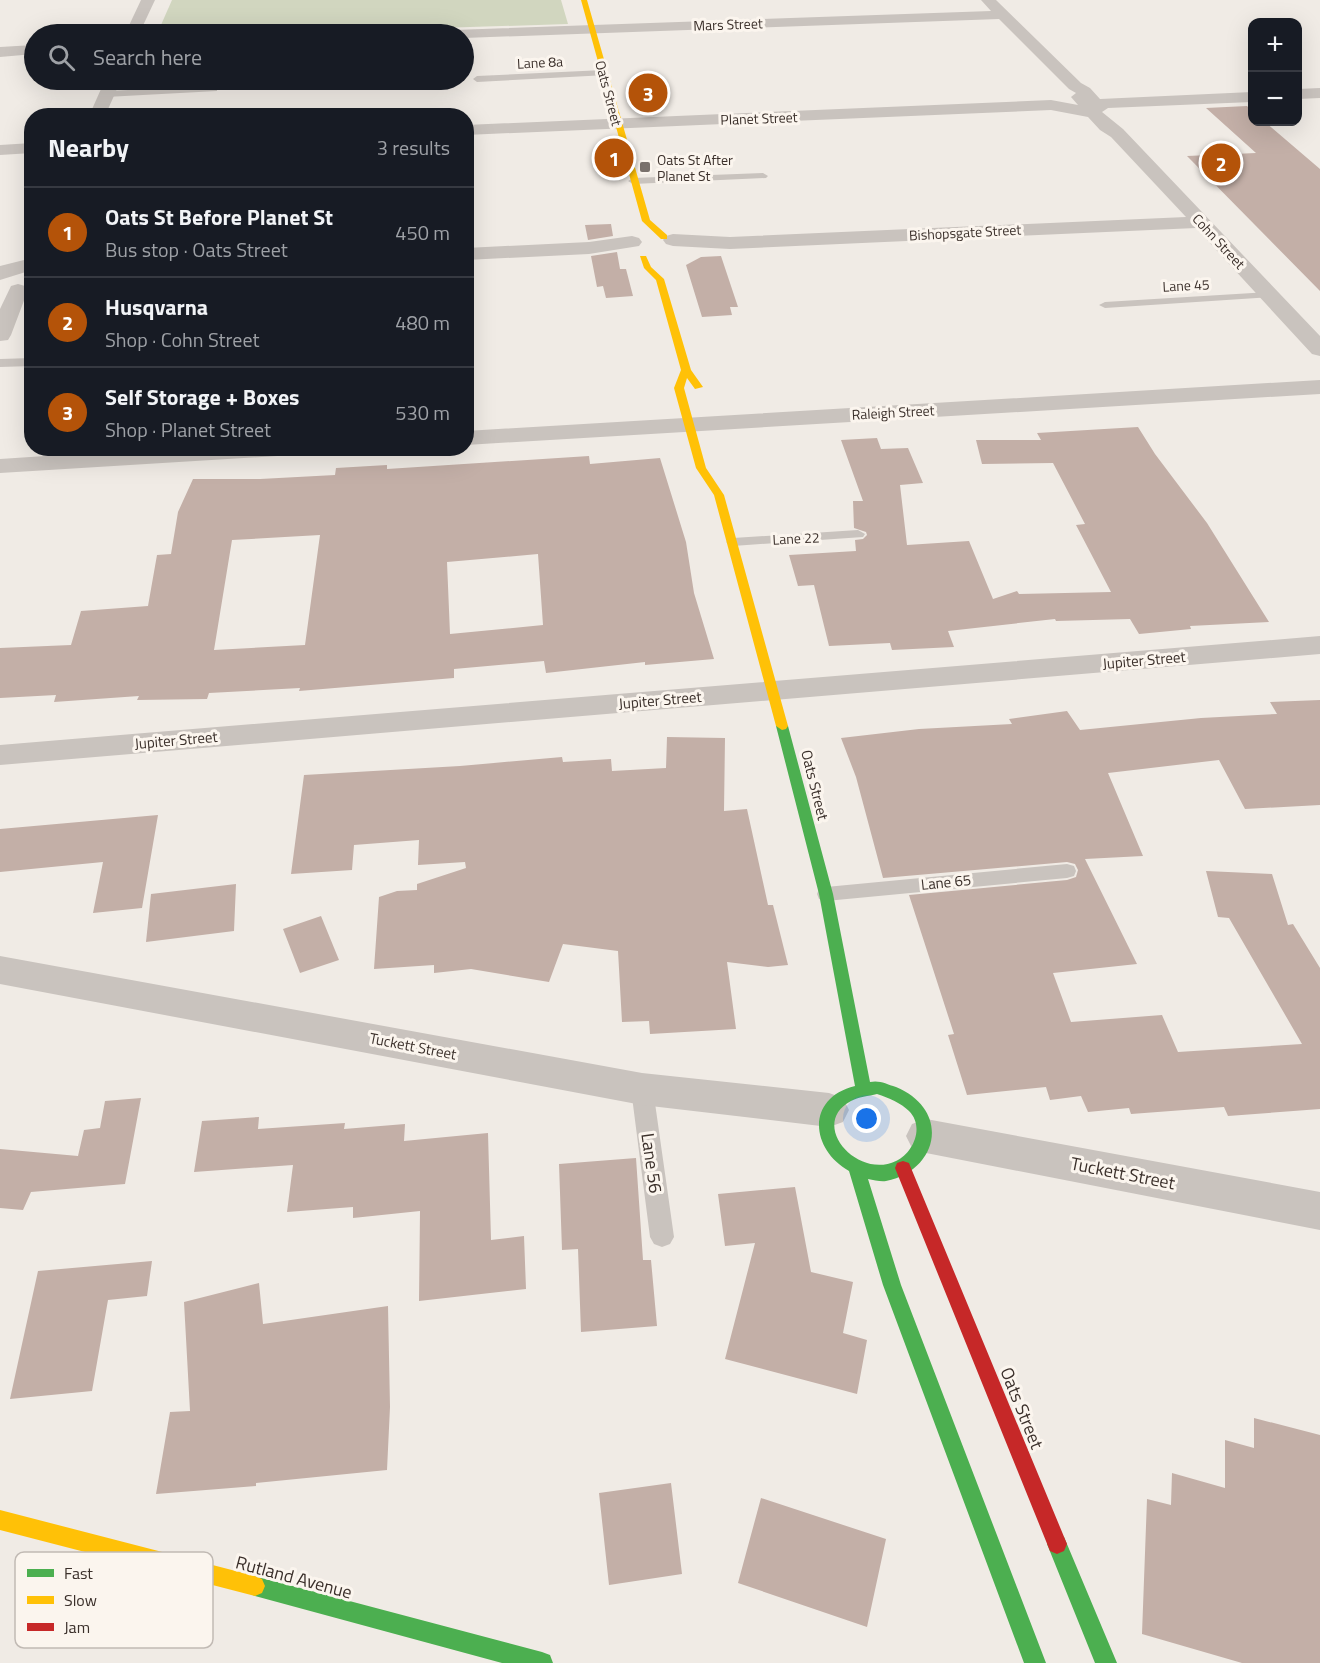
<!DOCTYPE html>
<html lang="en">
<head>
<meta charset="utf-8">
<style>
	body { margin:0; font-family:"Titillium Web",sans-serif; background:#20242c; color:#f1f3f6 }
	.controls { position:absolute; right:18px; top:18px; display:grid; overflow:hidden; border-radius:12px; box-shadow:0 6px 24px #0002 }
	.controls button { width:54px; height:54px; display:grid; place-items:center; padding:0; border:0; border-bottom:2px solid #363941; background:#171b24; color:#f1f3f6; font:30px sans-serif }
	.you { position:absolute; left:867px; top:1119px; width:21px; height:21px; margin:-15px; border:4px solid #fff; border-radius:50%; background:#1a73e8; box-shadow:0 0 0 9px #1a73e833 }
	.badge { display:grid; place-items:center; width:39px; height:39px; border-radius:50%; background:#b45309; color:#fff; font-size:20px; font-weight:700 }
	.pin { position:absolute; translate:-50% -50%; border:3px solid #fff; box-shadow:0 2px 6px #0006 }
	.list { margin:0; padding:0; list-style:none }
	h2 { display:flex; justify-content:space-between; align-items:center; height:78px; margin:0; padding:0 24px; font-size:26px }
	h2 small { font-size:20px; font-weight:400; color:#9ea1a6 }
	.list li { display:grid; grid-template-columns:39px 1fr auto; gap:18px; align-items:center; box-sizing:border-box; height:90px; padding:0 24px; border-top:2px solid #363941 }
	.list b { display:block; font-size:22px; white-space:nowrap }
	.list p { margin:0; font-size:20px; white-space:nowrap; color:#9ea1a6 }
	.list em { font-size:20px; font-style:normal; color:#9ea1a6 }
	.icon { flex:none; width:33px; height:33px; fill:none; stroke:currentColor; stroke-width:2; stroke-linecap:round; stroke-linejoin:round }
	.map { position:relative; flex:none; width:1320px; height:1663px; overflow:hidden }
	.search { position:absolute; background:#171b24; box-shadow:0 6px 24px #0002; left:24px; top:24px; width:450px; height:66px; display:flex; align-items:center; gap:15px; box-sizing:border-box; padding:0 21px; border-radius:33px; color:#9ea1a6; font-size:22px }
	.panel { position:absolute; background:#171b24; box-shadow:0 6px 24px #0002; left:24px; top:108px; width:450px; height:348px; border-radius:24px }
	.map>svg:first-child { display:block }
	.green { fill:#d1d6bf }
	.building { fill:#c3afa7; fill-rule:evenodd }
	.lines { fill:none; stroke-linecap:round; stroke-linejoin:round }
	.lane { fill:#c9c3be; fill-rule:evenodd }
	.street { fill:#c9c3be; fill-rule:evenodd }
	.fast { fill:#4caf50; fill-rule:evenodd }
	.slow { fill:#ffc107; fill-rule:evenodd }
	.jam { fill:#c62828; fill-rule:evenodd }
	.poi-dot { fill:#7a716c; stroke:#fbf5ee; stroke-width:2 }
	.labels { text-anchor:middle; dominant-baseline:central; stroke-width:6; stroke-linejoin:round; paint-order:stroke }
	.far-street-label { font-size:14px; fill:#3b302b; stroke:#fbf5ee }
	.far-poi-label { font-size:14px; fill:#3b302b; stroke:#fbf5ee; text-anchor:start }
	.street-label { font-size:15px; fill:#3b302b; stroke:#fbf5ee }
	.near-street-label { font-size:18px; fill:#3b302b; stroke:#fbf5ee }
	.key { fill:#fbf5ee; stroke:#c1bab4; stroke-width:1.5 }
	.key-label { font-size:16px; fill:#3b302b }
</style>
</head>
<body>
<div class="map">
<svg width="1320" height="1663" viewBox="0 0 1320 1663">
	<rect width="100%" height="100%" fill="#f0ebe5"/>
	<!-- green -->
	<path class="green" d="M172 0H561L568 24 248 34H157Z"/>
	<!-- building -->
	<path class="building" d="M1247 106 1252 111V122H1265L1320 169V291L1187 156 1256 153 1206 108Z
		M611 224 613 236 588 240 585 225Z
		M617 252 620 269H626L633 296 606 298 603 286 597 287 591 256Z
		M721 256 738 307H730L732 315 702 317 686 265 701 257Z
		M1138 427 1155 454 1207 523 1269 622 1190 626 1191 629 1139 634 1130 619 1056 621 1055 619 948 631 954 647 892 650 890 643 829 646 814 585 798 586 789 555 856 551 855 540 863 539 867 535 866 532 854 528 853 501H863L841 440 877 438 881 449 908 448 923 483 900 485 907 545 969 541 993 599 1017 591 1019 594 1111 592 1076 525 1085 524 1053 463 982 464 976 440H1041L1037 433Z
		M589 456 590 464 660 458 686 542 694 593 714 659 645 665V662L546 673 544 661 454 669V678L299 691 300 688 209 693 207 699 137 700 139 696 54 702 56 695 0 698V648L71 645 81 611 148 606 157 555 171 554 178 512 193 479H260L335 475 336 468 387 465V469ZM320 535 305 645 214 650 232 540ZM538 554 543 625 450 634 447 562Z
		M1320 700V805L1245 809 1219 760 1108 773 1143 856 1085 859 1137 964 1053 973 1071 1022 1162 1015 1178 1052 1302 1044 1229 918 1218 917 1206 871 1272 874 1288 925 1293 924 1320 968V1109L1228 1116 1224 1107 1131 1114 1129 1108 1088 1112 1081 1096 1050 1100 1046 1087 967 1095 948 1035 954 1034 909 895 1067 880 1076 877 1078 870 1075 864 1067 862 883 878 856 777 841 738 919 729 1012 724 1009 719 1067 711 1080 730 1201 718 1277 714 1270 702Z
		M667 737 725 738 724 811 747 809 768 905H773L788 965 768 967 727 962 736 1029 650 1034 649 1021 622 1022 618 951 563 944 549 982 471 969 434 973V965L374 969 379 897 397 891 417 890V884L466 868 465 862 418 865 419 840 354 845 352 870 291 874 304 775 460 766 562 757 563 762 611 759 612 771 666 768Z
		M158 815 142 908 93 913 103 862 0 872V829Z
		M236 884 234 931 146 942 151 894Z
		M321 916 339 960 300 973 283 929Z
		M141 1098 125 1184 31 1192 23 1210 0 1208V1149L78 1156 84 1130 100 1128 105 1101Z
		M259 1117 258 1129 345 1123 344 1129 405 1124 404 1141 488 1133 491 1240 524 1236 526 1289 419 1301 420 1211 353 1218V1207L287 1212 293 1165 194 1172 202 1121Z
		M636 1158 643 1260H651L657 1326 581 1332 578 1249 562 1250 559 1164Z
		M795 1187 811 1272 853 1282 843 1333 867 1340 857 1394 725 1359 755 1243 725 1246 718 1194Z
		M152 1261 147 1296 108 1300 92 1391 10 1399 38 1271Z
		M259 1283 263 1324 388 1306 390 1407 387 1470 256 1483V1486L156 1494 170 1412 190 1411 184 1302Z
		M1254 1418 1320 1435V1663H1242L1142 1634 1147 1499 1171 1505 1172 1473 1225 1488V1440L1254 1448Z
		M671 1483 682 1574 609 1585 599 1493Z
		M761 1498 886 1539 867 1627 738 1583Z"/>
	<g class="lines">
		<!-- lane -->
		<path class="lane" d="M604 70 607 71V75L477 82 473 79 477 76Z
			M214 86 217 87V91L106 97 102 94 106 91Z
			M763 173 768 176 766 178 633 184 628 181 633 178Z
			M1269 292 1273 293V297L1105 308 1099 305 1105 302Z
			M32 358V366L0 367V359Z
			M858 530 865 534 863 537 733 546 726 542 733 538Z
			M1067 864 1074 866 1076 871 1074 876 1067 878 826 901 819 899 817 894 819 889 826 887Z
			M642 1080 650 1083 653 1089 674 1237 670 1244 662 1247 654 1244 650 1237 631 1089 634 1083Z"/>
		<!-- street -->
		<path class="street" d="M141 0H155L139 34H125Z
			M981 0H996L1081 83 1090 88 1100 99 1252 92V102L1108 108 1102 112 1123 129 1320 336V356L1312 354 1196 228 730 249 673 246 666 244 663 240 666 236 673 234 730 237 1186 217 1111 137 1100 130 1088 117 1051 110 466 135V125L1051 100 1078 105 1071 97 1076 93 1069 89 999 19 464 38V34H447L454 30 991 11Z
			M34 45V54L0 57V47Z
			M105 80H121L105 116H89Z
			M1320 88V98L1298 99V89Z
			M32 143V153L0 155V145Z
			M632 236 639 238 642 242 639 246 589 254 466 260V248L589 242Z
			M32 258V270L0 280V266Z
			M18 284 25 286 28 290 11 335 8 340 0 341V309L11 286Z
			M1320 380V394L466 445V431Z
			M166 448H305L302 453 293 455 0 473V459Z
			M1320 636V654L0 765V745Z
			M0 956 642 1073 829 1093 843 1098 849 1110 843 1122 829 1127 642 1105 0 984Z
			M926 1119 1320 1192V1230L926 1153 912 1148 906 1136 912 1124Z"/>
		<!-- fast -->
		<path class="fast" d="M782 722 788 726 833 894 870 1082C880 1080 886 1084 896 1087 951 1110 939 1170 886 1181 881 1182 874 1180 868 1179L901 1285 1046 1663H1024L883 1285 849 1171C810 1149 806 1098 855 1086L819 894 776 726ZM877 1094C889 1098 901 1103 909 1111 925 1127 913 1153 896 1161 857 1180 808 1124 851 1101 858 1097 869 1096 877 1094Z
			M1057 1534 1064 1537 1117 1663H1095L1047 1544 1050 1537Z
			M255 1576 542 1652 550 1655 553 1663H502L255 1596 248 1593 245 1586 248 1579Z"/>
		<!-- slow -->
		<path class="slow" d="M581 0H587L650 220 667 235V239H661L642 221Z
			M640 256H646L651 267 664 279 691 370 703 387 695 389 687 378 684 388 706 468 724 495 788 726 786 729 782 730 776 726 714 495 696 468 674 388 681 370 656 280 644 268Z
			M0 1510 255 1576 262 1579 265 1586 262 1593 255 1596 0 1530Z"/>
		<!-- jam -->
		<path class="jam" d="M903 1161 909 1163 911 1168 1067 1544 1064 1551 1057 1554 1050 1551 895 1168 897 1163Z"/>
	</g>
	<!-- markers -->
	<rect class="poi-dot" x="639" y="161" width="12" height="12" rx="3"/>
	<g class="labels">
		<!-- far-street labels -->
		<g class="far-street-label">
			<text transform="translate(728 24) rotate(-2)">Mars Street</text>
			<text transform="translate(540 62) rotate(-3)">Lane 8a</text>
			<text transform="translate(609 93) rotate(75)">Oats Street</text>
			<text transform="translate(759 118) rotate(-2)">Planet Street</text>
			<text transform="translate(965 232) rotate(-3)">Bishopsgate Street</text>
			<text transform="translate(1219 241) rotate(47)">Cohn Street</text>
			<text transform="translate(1186 285) rotate(-3)">Lane 45</text>
			<text transform="translate(893 412) rotate(-3)">Raleigh Street</text>
			<text transform="translate(796 538) rotate(-3)">Lane 22</text>
		</g>
		<!-- far-poi labels -->
		<g class="far-poi-label">
			<text x="657" y="159">Oats St After<tspan x="657" dy="16">Planet St</tspan></text>
		</g>
		<!-- street labels -->
		<g class="street-label">
			<text transform="translate(1144 660) rotate(-5)">Jupiter Street</text>
			<text transform="translate(660 700) rotate(-5)">Jupiter Street</text>
			<text transform="translate(176 740) rotate(-5)">Jupiter Street</text>
			<text transform="translate(815 785) rotate(76)">Oats Street</text>
			<text transform="translate(946 882) rotate(-6)">Lane 65</text>
			<text transform="translate(413 1046) rotate(11)">Tuckett Street</text>
		</g>
		<!-- near-street labels -->
		<g class="near-street-label">
			<text transform="translate(652 1163) rotate(82)">Lane 56</text>
			<text transform="translate(1123 1173) rotate(11)">Tuckett Street</text>
			<text transform="translate(1022 1408) rotate(68)">Oats Street</text>
			<text transform="translate(294 1577) rotate(15)">Rutland Avenue</text>
		</g>
	</g>
	<!-- legend -->
	<rect x="15" y="1552" width="198" height="96" rx="9" class="key"/>
	<rect x="27" y="1569" width="27" height="8" fill="#4caf50"/>
	<rect x="27" y="1596" width="27" height="8" fill="#ffc107"/>
	<rect x="27" y="1623" width="27" height="8" fill="#c62828"/>
	<g class="key-label">
		<text x="64" y="1579">Fast</text>
		<text x="64" y="1606">Slow</text>
		<text x="64" y="1633">Jam</text>
	</g>
</svg>
<div class="controls">
<button>+</button>
<button>−</button>
</div>
<div class="you"></div>
<div class="pin badge" style="left:614px;top:158px">1</div>
<div class="pin badge" style="left:1221px;top:163px">2</div>
<div class="pin badge" style="left:648px;top:93px">3</div>
<div class="search"><svg class="icon" aria-label="search" viewBox="0 0 24 24"><circle cx="10" cy="10" r="6"/><path d="M15 15l6 6"/></svg>Search here</div>
<section class="panel">
<h2>Nearby<small>3 results</small></h2>
<ul class="list">
<li><span class="badge">1</span><div><b>Oats St Before Planet St</b><p>Bus stop · Oats Street</p></div><em>450 m</em></li>
<li><span class="badge">2</span><div><b>Husqvarna</b><p>Shop · Cohn Street</p></div><em>480 m</em></li>
<li><span class="badge">3</span><div><b>Self Storage + Boxes</b><p>Shop · Planet Street</p></div><em>530 m</em></li>
</ul>
</section>
</div>
</body>
</html>
